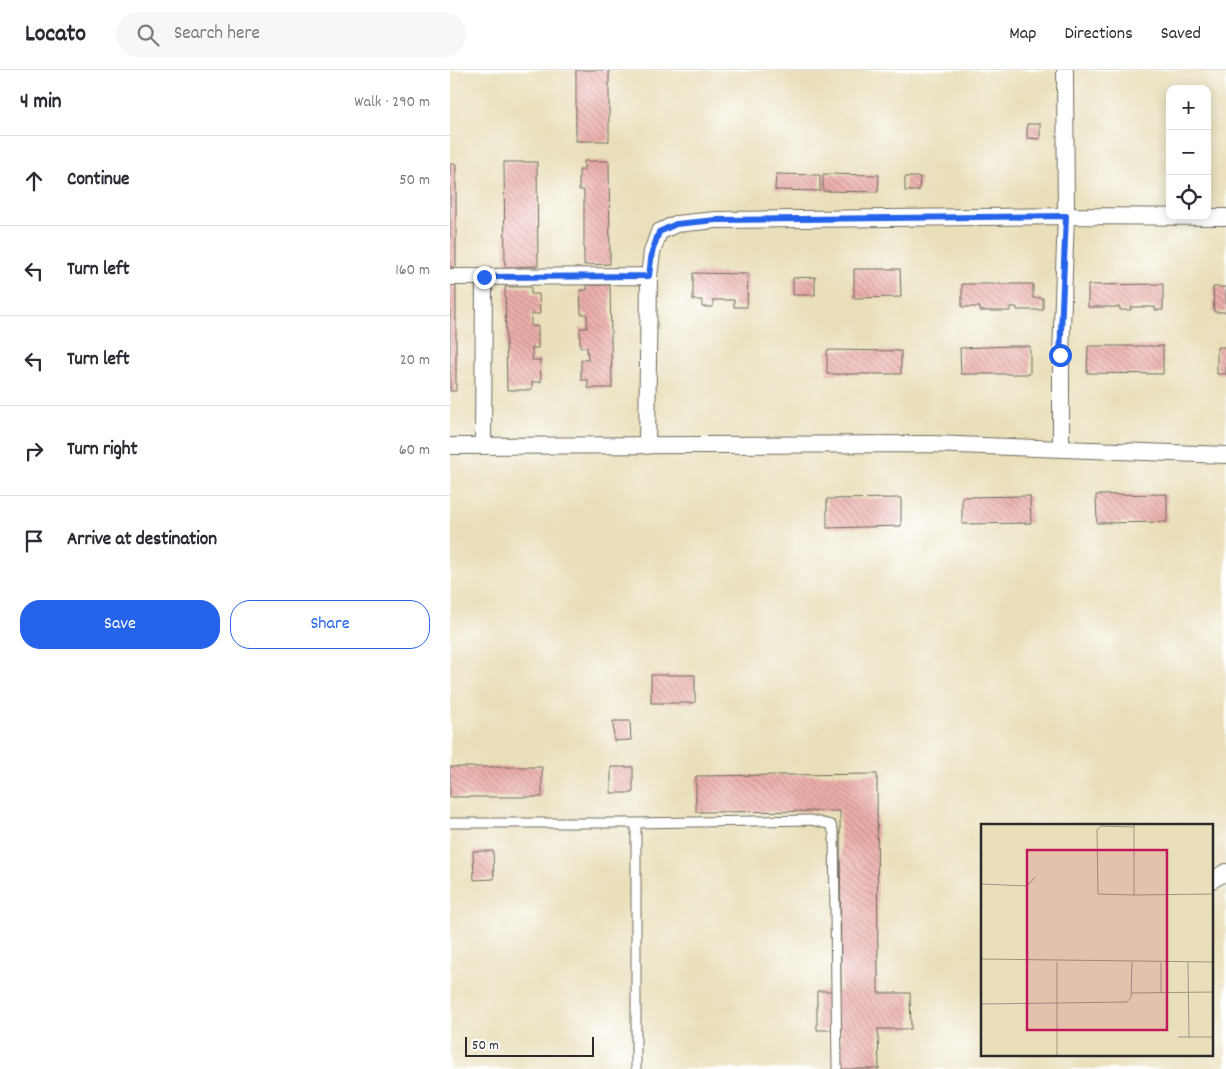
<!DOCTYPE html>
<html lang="en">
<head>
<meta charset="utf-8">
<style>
	body { margin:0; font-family:Dekko,sans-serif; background:#f7f7f7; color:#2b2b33 }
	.controls { position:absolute; right:15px; top:15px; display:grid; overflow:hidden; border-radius:10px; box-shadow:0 2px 12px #0003 }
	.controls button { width:45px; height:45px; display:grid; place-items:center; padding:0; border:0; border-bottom:1px solid #e1e1e2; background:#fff; color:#2b2b33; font:25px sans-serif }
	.scale { position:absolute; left:15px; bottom:12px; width:129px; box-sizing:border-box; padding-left:5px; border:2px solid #2b2b2b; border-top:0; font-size:14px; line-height:18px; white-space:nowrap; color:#2b2b2b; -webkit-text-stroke:4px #fff; paint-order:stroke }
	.stop { position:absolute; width:15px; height:15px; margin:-11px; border:4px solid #2563eb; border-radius:50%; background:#fff }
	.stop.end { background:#2563eb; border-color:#fff; box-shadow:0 1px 5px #0008 }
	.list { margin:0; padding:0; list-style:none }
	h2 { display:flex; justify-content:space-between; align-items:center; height:65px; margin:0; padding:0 20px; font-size:21px }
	h2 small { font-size:16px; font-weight:400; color:#7c7c81 }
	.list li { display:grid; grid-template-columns:32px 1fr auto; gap:15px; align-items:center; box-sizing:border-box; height:90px; padding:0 20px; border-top:1px solid #e1e1e2 }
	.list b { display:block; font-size:19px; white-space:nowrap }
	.list em { font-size:16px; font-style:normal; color:#7c7c81 }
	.actions { display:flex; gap:10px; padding:15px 20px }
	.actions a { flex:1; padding:11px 0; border:1px solid #2563eb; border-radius:20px; text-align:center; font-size:18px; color:#2563eb }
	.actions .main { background:#2563eb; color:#fff }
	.icon { flex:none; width:28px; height:28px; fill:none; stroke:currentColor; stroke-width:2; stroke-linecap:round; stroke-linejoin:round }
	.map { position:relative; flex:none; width:776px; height:999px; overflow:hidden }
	header { display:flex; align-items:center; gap:30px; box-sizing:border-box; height:70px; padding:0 25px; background:#fff; border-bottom:1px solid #e1e1e2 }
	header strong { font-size:24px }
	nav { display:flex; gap:28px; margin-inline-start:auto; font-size:18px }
	.search { width:350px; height:45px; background:#f7f7f7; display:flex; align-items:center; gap:12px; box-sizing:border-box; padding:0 18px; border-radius:28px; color:#7c7c81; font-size:19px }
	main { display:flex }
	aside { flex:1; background:#fff }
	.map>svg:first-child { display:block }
	.building { fill:url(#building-back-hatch) }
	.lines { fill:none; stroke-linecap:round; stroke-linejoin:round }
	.service-casing { stroke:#6e6a5d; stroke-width:11 }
	.minor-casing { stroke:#6e6a5d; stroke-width:18 }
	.service { stroke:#fff; stroke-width:9 }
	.minor { stroke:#fff; stroke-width:16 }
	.route { stroke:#2563eb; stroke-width:6 }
	.inset-road { fill:none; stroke:#9d9781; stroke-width:1 }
	.view { fill:#c2185b; fill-opacity:0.15; stroke:#c2185b; stroke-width:2.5 }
	.inset-edge { fill:none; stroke:#2b2b2b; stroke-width:2.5 }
</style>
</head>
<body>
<header>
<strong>Locato</strong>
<div class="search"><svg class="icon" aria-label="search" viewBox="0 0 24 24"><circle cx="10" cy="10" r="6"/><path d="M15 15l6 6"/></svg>Search here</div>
<nav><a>Map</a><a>Directions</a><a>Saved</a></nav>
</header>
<main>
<aside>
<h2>4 min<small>Walk · 290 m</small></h2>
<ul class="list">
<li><svg class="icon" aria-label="ahead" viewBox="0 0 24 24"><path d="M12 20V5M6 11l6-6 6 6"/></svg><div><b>Continue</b></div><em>50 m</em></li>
<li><svg class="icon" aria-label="left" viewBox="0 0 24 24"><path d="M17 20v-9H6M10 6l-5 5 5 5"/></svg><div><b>Turn left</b></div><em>160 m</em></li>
<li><svg class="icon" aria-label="left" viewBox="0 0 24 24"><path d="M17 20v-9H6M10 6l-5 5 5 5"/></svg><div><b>Turn left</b></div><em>20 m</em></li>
<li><svg class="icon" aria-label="right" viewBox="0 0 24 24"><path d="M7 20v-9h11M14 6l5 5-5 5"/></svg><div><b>Turn right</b></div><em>60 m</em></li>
<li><svg class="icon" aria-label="arrive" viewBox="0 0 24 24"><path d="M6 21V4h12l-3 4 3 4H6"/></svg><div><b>Arrive at destination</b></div></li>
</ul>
<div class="actions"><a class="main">Save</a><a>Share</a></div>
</aside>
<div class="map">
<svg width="776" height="999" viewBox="0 0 776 999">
	<defs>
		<pattern id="building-back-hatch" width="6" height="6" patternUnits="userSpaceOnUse" patternTransform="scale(1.25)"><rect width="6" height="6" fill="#ecaeaa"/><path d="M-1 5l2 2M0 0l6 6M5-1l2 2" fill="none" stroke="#bf8e8b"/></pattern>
	</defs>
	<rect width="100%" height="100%" fill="#fff"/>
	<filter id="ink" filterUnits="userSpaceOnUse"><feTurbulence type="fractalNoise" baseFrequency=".02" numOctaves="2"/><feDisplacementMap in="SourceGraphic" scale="10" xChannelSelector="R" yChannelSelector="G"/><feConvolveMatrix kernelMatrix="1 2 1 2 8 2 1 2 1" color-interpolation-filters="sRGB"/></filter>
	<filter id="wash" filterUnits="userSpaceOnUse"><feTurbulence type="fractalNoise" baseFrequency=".0096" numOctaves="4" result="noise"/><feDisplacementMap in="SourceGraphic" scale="20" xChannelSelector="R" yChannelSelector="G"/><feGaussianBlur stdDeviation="1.12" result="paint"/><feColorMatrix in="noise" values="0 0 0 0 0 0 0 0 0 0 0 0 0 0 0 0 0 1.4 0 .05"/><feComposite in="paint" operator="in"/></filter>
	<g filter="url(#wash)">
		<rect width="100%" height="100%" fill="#e9dfba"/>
		<g id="blocks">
			<!-- building -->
			<path class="building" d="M126 0H159V71H126Z
				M577 54H590V69L577 68Z
				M134 91H159L160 194 134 195V120H129V100H134Z
				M54 92H87L88 196 55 197Z
				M0 94H6V197H0Z
				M326 104 370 105V121L325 120Z
				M373 104 429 105 428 122 373 121Z
				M455 107H470L469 121H455Z
				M404 199H450L451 227 404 228Z
				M243 203 298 204 297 237H284V230H263V237H252V230H243Z
				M365 207V225H343V208Z
				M512 214H583V228H593V240H567V237H560V241H530V237H512Z
				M713 214V240H705V237H681V240H670V237H638V215Z
				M0 215H6V321H0Z
				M137 215H160L162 318H138V310H131V290H138L137 277H130V258H137V244H131L130 220H137Z
				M55 217H81V224H89L90 244H81V257L88 256V278H82V290H90L91 312H82V320H57Z
				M763 217H776V242H764Z
				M562 276H580V304H511L510 278Z
				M638 276H713V304L637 303Z
				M767 277H776V304H767Z
				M377 280 451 281V304H377Z
				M717 424V452L647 453 646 425Z
				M580 426 581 453 512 454V427Z
				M451 428V456L377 458V429Z
				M201 605H245V633H201Z
				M163 651H180L181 670 164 671Z
				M0 697H92V727H0Z
				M161 697H183V723H161Z
				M427 704 428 923H460L461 959H428L429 999H391V960H367V921H391L390 741 246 742V706Z
				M23 781H43L44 809 24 810Z"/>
		</g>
	</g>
	<g filter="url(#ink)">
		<use href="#blocks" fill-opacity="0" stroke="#6e6a5d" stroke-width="1"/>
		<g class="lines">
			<!-- service casing -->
			<g class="service-casing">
				<path id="service" d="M0 753H186V999
					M186 753 361 750 381 755 384 764 387 999"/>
			</g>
			<!-- minor casing -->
			<g class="minor-casing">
				<path id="minor" d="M0 207 199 206
					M0 376 481 374 776 385
					M33 376 34 207
					M197 376 199 206 202 182 209 162 226 154 266 150 616 146 776 147
					M611 379V285L616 146 615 0
					M762 810 776 802"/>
			</g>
			<!-- service -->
			<use href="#service" class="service"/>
			<!-- minor -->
			<use href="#minor" class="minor"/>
		</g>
	</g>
	<g class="lines" filter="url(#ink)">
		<!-- route -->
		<path class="route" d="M34 207 199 206 202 182 209 162 226 154 266 150 616 146 610 285"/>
	</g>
	<!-- overview -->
	<g transform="translate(531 754)">
		<rect width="232" height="232" fill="#e9dfba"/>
		<path class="inset-road" d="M153 1V71L233 70M0 60 46 62 54 53M153 71 117 70 116 6 120 2 153 3M0 135 233 138M207 138 208 214M150 169 233 168M180 169V139M0 180 146 178 150 173 151 138M197 213H233M76 232V138"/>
		<path class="view" d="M46 26H186V206H46Z"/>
		<rect width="232" height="232" class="inset-edge"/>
	</g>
</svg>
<div class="controls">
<button>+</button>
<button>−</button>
<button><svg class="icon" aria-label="locate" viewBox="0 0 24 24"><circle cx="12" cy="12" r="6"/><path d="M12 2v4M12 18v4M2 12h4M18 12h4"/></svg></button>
</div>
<div class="scale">50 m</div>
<div class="stop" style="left:610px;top:285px"></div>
<div class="stop end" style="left:34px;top:207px"></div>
</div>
</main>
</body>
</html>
